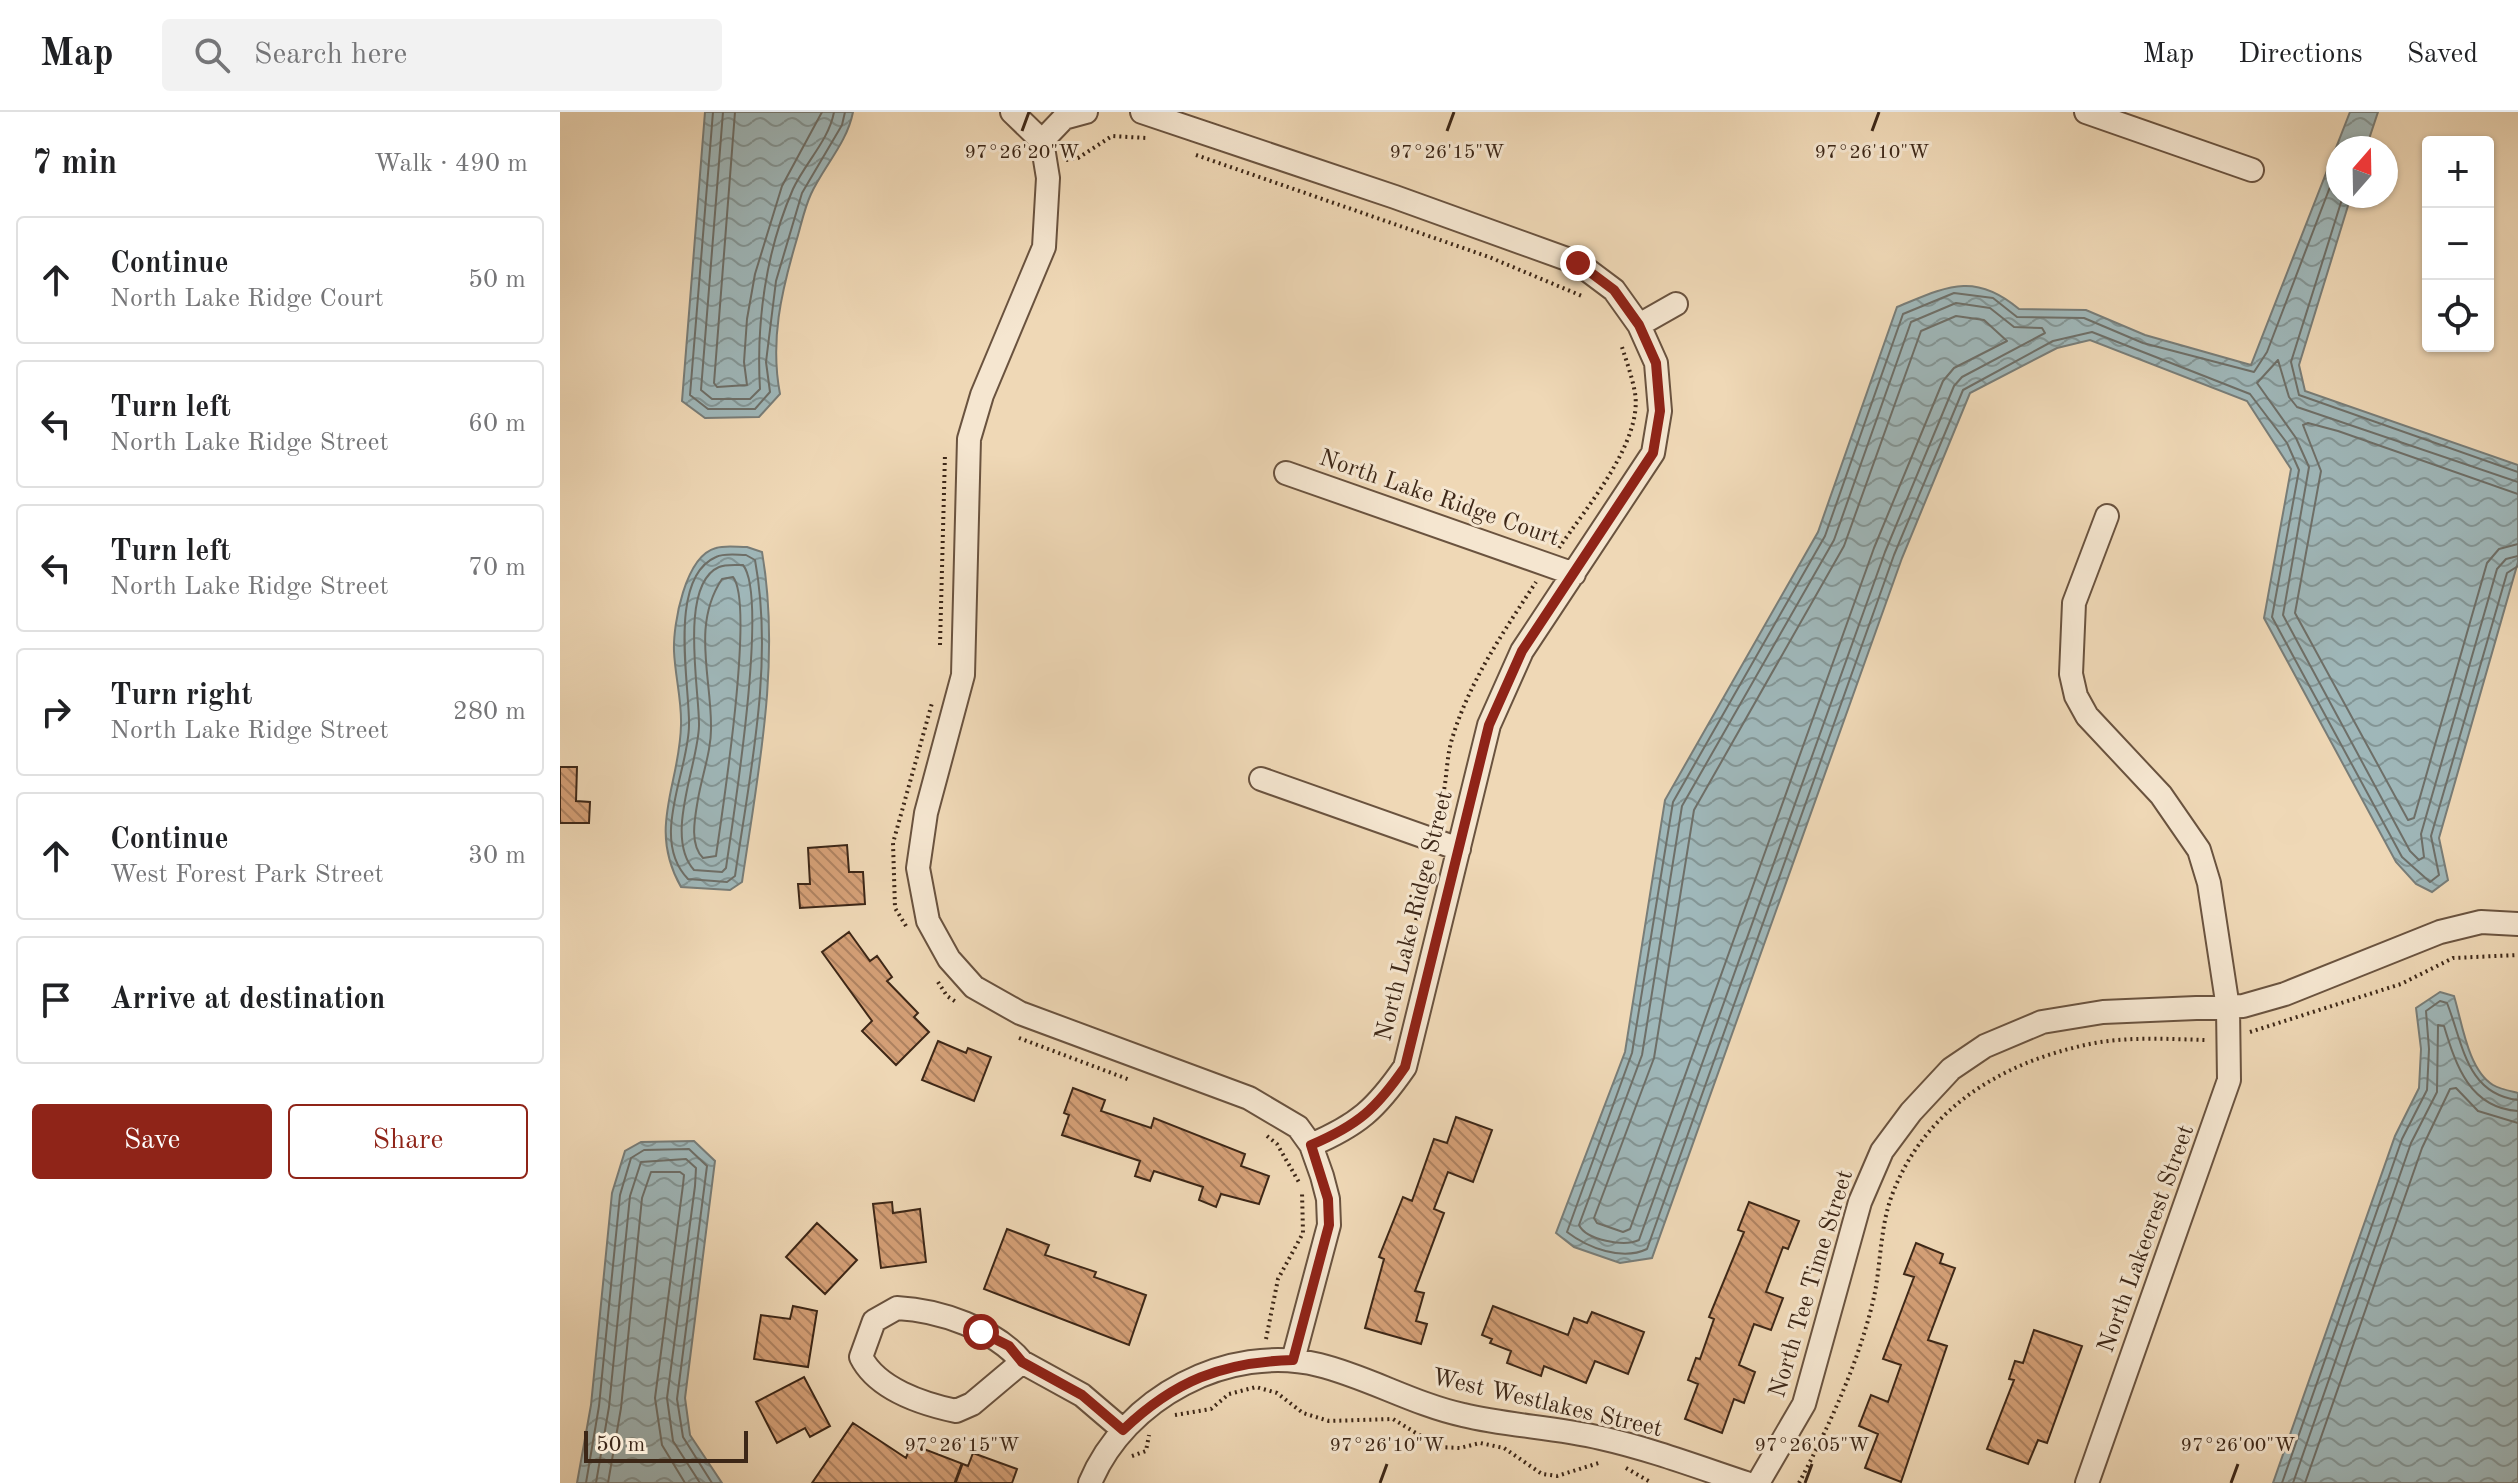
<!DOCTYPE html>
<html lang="en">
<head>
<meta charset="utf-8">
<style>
	body { margin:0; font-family:"Old Standard TT",serif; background:#f2f2f2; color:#202124 }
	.controls { position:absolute; right:24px; top:24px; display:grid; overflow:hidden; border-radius:8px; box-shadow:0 2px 6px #0004 }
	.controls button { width:72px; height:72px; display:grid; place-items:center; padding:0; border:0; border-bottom:2px solid #e0e0e0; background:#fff; color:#202124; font:40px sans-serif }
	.compass { position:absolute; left:1766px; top:24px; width:72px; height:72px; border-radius:50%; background:#fff; box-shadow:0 2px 6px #0004; rotate:20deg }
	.scale { position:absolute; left:24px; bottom:20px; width:164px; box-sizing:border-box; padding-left:8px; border:4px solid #3d2717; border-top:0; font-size:22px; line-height:28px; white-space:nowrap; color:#3d2717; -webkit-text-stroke:6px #f5e6d0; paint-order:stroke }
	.stop { position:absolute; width:24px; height:24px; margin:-18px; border:6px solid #8f2418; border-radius:50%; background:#fff }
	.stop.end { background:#8f2418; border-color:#fff; box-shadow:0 2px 8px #0008 }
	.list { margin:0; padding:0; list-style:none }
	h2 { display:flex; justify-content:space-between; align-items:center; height:104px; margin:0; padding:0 32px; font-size:34px }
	h2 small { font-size:26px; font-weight:400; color:#757577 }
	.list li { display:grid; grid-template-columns:52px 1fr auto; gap:24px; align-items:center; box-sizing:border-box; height:128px; margin:0 16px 16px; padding:0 16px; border:2px solid #e0e0e0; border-radius:8px }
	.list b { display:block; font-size:30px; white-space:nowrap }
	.list p { margin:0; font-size:26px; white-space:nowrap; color:#757577 }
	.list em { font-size:26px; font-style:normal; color:#757577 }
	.actions { display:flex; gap:16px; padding:24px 32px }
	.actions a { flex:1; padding:18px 0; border:2px solid #8f2418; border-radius:8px; text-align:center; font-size:28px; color:#8f2418 }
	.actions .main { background:#8f2418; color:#fff }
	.icon { flex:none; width:44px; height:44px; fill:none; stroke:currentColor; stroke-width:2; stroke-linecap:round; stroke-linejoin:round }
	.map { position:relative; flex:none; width:1958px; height:1371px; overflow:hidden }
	header { display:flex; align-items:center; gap:48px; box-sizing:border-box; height:112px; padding:0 40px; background:#fff; border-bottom:2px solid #e0e0e0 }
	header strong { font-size:38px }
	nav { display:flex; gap:44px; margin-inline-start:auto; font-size:28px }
	.search { width:560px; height:72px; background:#f2f2f2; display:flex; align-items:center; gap:20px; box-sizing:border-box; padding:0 28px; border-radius:8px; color:#757577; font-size:30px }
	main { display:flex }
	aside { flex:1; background:#fff }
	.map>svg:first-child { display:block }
	.water { fill:url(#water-waves); stroke:#787d78; stroke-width:2 }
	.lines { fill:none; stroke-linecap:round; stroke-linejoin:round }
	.shore { stroke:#6e6f68; stroke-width:2 }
	.building { fill:url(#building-back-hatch); stroke:#3d2717; stroke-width:2 }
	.street-casing { stroke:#6a533f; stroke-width:26 }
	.path { stroke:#3d2717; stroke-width:4; stroke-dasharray:2 4; stroke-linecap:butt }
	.street { stroke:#f5e6d0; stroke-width:22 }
	.route { stroke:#8f2418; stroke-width:10 }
	.ticks { fill:none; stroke:#3d2717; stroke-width:3 }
	.labels { text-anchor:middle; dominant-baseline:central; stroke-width:6; stroke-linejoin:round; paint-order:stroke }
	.street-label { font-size:24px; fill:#3d2717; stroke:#f5e6d0 }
	.ticks-label { font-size:20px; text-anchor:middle; fill:#3d2717; stroke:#f5e6d0; stroke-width:6; stroke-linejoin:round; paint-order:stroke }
</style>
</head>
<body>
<header>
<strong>Map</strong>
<div class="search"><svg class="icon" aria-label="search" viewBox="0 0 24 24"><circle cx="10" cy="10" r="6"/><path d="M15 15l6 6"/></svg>Search here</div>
<nav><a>Map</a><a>Directions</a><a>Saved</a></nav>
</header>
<main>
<aside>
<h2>7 min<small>Walk · 490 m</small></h2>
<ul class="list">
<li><svg class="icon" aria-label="ahead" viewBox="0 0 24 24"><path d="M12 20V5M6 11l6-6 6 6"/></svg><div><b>Continue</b><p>North Lake Ridge Court</p></div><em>50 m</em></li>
<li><svg class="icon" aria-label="left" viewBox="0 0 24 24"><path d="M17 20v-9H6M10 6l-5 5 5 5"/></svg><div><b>Turn left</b><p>North Lake Ridge Street</p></div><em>60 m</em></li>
<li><svg class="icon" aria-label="left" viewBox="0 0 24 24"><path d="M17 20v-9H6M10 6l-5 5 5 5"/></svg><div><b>Turn left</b><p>North Lake Ridge Street</p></div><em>70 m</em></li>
<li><svg class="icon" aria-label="right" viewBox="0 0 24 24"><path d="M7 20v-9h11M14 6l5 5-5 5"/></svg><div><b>Turn right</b><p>North Lake Ridge Street</p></div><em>280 m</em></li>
<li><svg class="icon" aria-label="ahead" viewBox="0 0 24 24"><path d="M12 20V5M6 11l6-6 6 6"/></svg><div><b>Continue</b><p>West Forest Park Street</p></div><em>30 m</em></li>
<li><svg class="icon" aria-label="arrive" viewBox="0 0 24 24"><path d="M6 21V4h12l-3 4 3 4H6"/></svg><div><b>Arrive at destination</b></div></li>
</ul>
<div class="actions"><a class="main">Save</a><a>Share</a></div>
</aside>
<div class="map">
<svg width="1958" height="1371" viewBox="0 0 1958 1371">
	<defs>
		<pattern id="water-waves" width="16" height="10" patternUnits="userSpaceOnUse" patternTransform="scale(2)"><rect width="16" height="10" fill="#9fb7b9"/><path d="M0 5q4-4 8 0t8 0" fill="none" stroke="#839595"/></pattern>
		<pattern id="building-back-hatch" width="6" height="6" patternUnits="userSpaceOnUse" patternTransform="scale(2)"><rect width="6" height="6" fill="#d5a077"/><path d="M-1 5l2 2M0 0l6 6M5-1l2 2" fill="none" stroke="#ae8261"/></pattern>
	</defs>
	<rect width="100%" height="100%" fill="#efd8b6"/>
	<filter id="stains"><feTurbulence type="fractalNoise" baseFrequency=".0025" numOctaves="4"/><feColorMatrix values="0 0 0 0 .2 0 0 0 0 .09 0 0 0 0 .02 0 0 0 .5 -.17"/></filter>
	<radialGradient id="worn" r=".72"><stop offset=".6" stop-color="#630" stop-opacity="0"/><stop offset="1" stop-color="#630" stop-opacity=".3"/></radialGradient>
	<!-- water -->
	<path class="water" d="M145 0H293C287 31 264 54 251 82 244 97 241 114 236 130 221 181 210 229 220 282L199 305 145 306 122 289Z
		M1790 0H1818L1806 36H1778V84H1791L1739 253 1745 279 1958 353V450L1879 726 1888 768 1872 780 1856 772 1836 750 1704 506 1731 357 1687 289 1530 228 1497 236 1410 281 1342 446 1092 1146 1060 1151 1014 1135 996 1121 1065 940 1105 688 1258 420 1337 195C1386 175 1414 159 1459 197L1526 198 1585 223 1691 253Z
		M187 435 202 440C221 549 198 661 182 770L170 778 121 775C87 715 120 673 121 613 122 589 115 564 114 539 113 512 125 444 156 436 165 433 177 435 187 435Z
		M1880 880 1894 884C1902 910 1908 958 1933 973 1940 977 1950 979 1958 981V1371H1713L1835 1024 1859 976 1861 937 1856 896Z
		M134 1029 155 1049 125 1286 130 1323 162 1371H17L31 1293 52 1081 65 1039 81 1030Z"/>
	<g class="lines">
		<!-- shore -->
		<path class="shore" d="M153 0 130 283 148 297H195L210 280 206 250 216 169 242 81 282 13 285 0
			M163 0 141 278 152 287H190L200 277C196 210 206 139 233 77 245 51 269 28 274 0
			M175 0 154 271 157 275 187 273 184 250 187 207 195 162 222 74 262 0
			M1778 54 1707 240 1694 260 1583 231 1524 206 1457 205 1433 186 1394 181 1343 202 1265 424 1113 690 1072 941 1007 1120C1028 1136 1062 1149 1087 1137L1334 443 1403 278 1493 229 1532 220 1690 282 1727 331 1739 358 1712 505 1842 745 1870 770 1879 763 1871 724 1947 461 1958 454
			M1783 84 1731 250 1739 283 1958 360
			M1396 191 1430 196 1454 215 1482 216 1485 221 1402 265 1394 274 1325 440 1079 1128C1064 1135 1026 1128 1019 1113L1082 943 1122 694 1274 428 1351 210Z
			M1396 204 1424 208 1447 229 1394 256 1383 269 1314 436 1070 1117 1063 1120 1037 1111 1034 1106 1094 946 1134 698 1284 434 1361 219Z
			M1958 370 1737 295 1729 285 1718 248 1697 271 1736 326 1749 355 1723 503 1850 739 1859 748 1864 745 1861 722 1937 457 1946 447 1958 444
			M1958 382 1778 319 1748 311 1743 313 1761 359 1735 501 1848 708 1854 706 1927 451 1939 437 1958 432
			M186 443 195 448C214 551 190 661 175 764L167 770 128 767C89 727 129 659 129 613 130 574 107 466 156 445 164 441 177 443 186 443Z
			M183 453C209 485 173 707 166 756L162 760 134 758C104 725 138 653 139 614 140 581 118 473 159 455 165 452 176 453 183 453Z
			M173 465C195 492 162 701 156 744L143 746C129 732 135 705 138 687 142 663 152 637 151 613 151 564 132 512 162 467Z
			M26 1371 39 1294 60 1083 71 1046 84 1038 129 1037 147 1054 117 1287 123 1325 152 1371
			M36 1371 49 1295 70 1084 81 1050 126 1047 136 1056 135 1074 107 1286 113 1329 140 1371
			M48 1371 61 1296 82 1086 91 1060H120L124 1063 123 1073 95 1286 102 1333 125 1371
			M1722 1371 1842 1027 1867 978 1869 937 1866 899 1880 889 1887 891C1903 931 1906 982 1958 988
			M1733 1371 1851 1031 1877 980 1878 913 1884 914C1896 954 1910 996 1958 999
			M1745 1371 1862 1036 1890 977 1896 976 1918 999 1958 1011"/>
	</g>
	<!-- building -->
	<path class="building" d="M0 655H17L16 689 30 690 29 711H0Z
		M287 733 289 760H303L305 792 240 796 238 772H250L248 736Z
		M289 820 310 849 317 844 332 865 327 869 358 901 354 905 369 920 336 953 302 919 312 909 262 840Z
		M378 929 406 941 408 936 431 945 414 989 362 968Z
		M513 976 545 988 541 999 591 1016 594 1006 685 1042 681 1054 709 1064 699 1092 661 1082 656 1095 639 1088 643 1075 594 1059 590 1069 575 1064 580 1049 502 1023 509 1003 504 1001Z
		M896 1005 932 1018 913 1070 888 1060 874 1097 884 1101 855 1179 864 1181 856 1209 867 1212 861 1232 805 1216 824 1147 819 1145 843 1085 852 1089 874 1027 887 1031Z
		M332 1090 333 1101 360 1097 366 1150 321 1156 313 1092Z
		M1189 1090 1239 1109 1228 1137 1223 1135 1206 1180 1223 1186 1211 1218 1194 1212 1179 1253 1195 1260 1184 1291 1174 1287 1162 1321 1125 1307 1138 1272 1128 1268 1136 1246 1140 1247 1154 1207 1149 1205 1184 1120 1178 1118Z
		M257 1111 297 1148 265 1182 226 1145Z
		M447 1117 489 1133 485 1143 536 1160 534 1165 586 1183 569 1233 424 1177Z
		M1356 1131 1383 1142 1380 1151 1395 1156 1368 1228 1387 1234 1341 1370 1305 1356 1318 1322 1299 1314 1311 1283 1328 1290 1341 1253 1323 1247 1354 1165 1344 1162Z
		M233 1194 257 1199 248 1255 194 1247 201 1203 230 1207Z
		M933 1194 1008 1223 1014 1206 1027 1211 1032 1200 1084 1220 1068 1262 1035 1249 1026 1271 984 1254 981 1264 947 1251 951 1239 930 1231 932 1227 922 1223Z
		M1474 1218 1522 1234 1487 1331 1478 1328 1468 1352 1427 1337 1454 1268 1449 1267 1455 1249 1463 1251Z
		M244 1265 270 1314 250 1325 245 1316 217 1331 196 1290Z
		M293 1311 346 1346 351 1332 408 1354 413 1341 457 1357 452 1371H252Z"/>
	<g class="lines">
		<!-- street casing -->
		<g class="street-casing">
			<path id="street" d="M452 0 482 29
				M582 0 835 85 1018 151 1054 178 1079 213 1096 251 1100 299 1093 341 962 539 929 613 845 955C816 997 798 1013 751 1033
				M1526 0 1692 58
				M482 29 488 66 484 135 422 283 409 327 403 563 366 701 358 756 368 809 389 847 414 875 460 901 689 986 738 1015 751 1033 762 1064 768 1087 769 1113 733 1248
				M482 29 504 6 526 0
				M1079 213 1116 192
				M726 361 1014 462
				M701 667 899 737
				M337 1196C379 1198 435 1217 462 1250L412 1292 396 1299C363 1292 317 1277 301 1245L314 1209Z
				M462 1250 522 1283 563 1318
				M530 1371C565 1286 668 1231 759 1253 808 1265 853 1292 903 1303 948 1314 995 1315 1041 1326 1090 1337 1138 1355 1186 1371
				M1198 1371 1244 1292 1300 1090 1322 1039 1351 1000 1391 957 1425 934 1482 910 1543 900 1683 894 1725 882 1880 820 1921 810 1958 812
				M1527 1371 1669 968 1668 896 1649 771 1639 738 1601 683 1527 604 1516 584 1511 562 1514 491 1547 404"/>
		</g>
		<!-- path -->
		<path class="path" d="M636 43 929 145 1022 184
			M506 48 518 46 552 24 586 26
			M999 436C1025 397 1083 330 1075 281 1072 264 1066 248 1061 232
			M380 533 385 342
			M874 705C889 682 884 653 892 627 909 570 944 519 976 470
			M346 814 335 796 333 731 372 591
			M855 814 867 748
			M378 870 387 884 396 890
			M1690 920 1841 872 1893 846 1958 843
			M459 926 570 968
			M707 1024 717 1032 740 1072
			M706 1227 718 1167 743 1121 742 1080
			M615 1303 651 1297 669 1282 696 1275 717 1281 743 1301 769 1309 833 1307 879 1335 900 1336 920 1331 944 1336 982 1362 997 1364 1042 1350
			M572 1344 586 1339 589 1323
			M1066 1356 1092 1371
			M1239 1371C1270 1312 1299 1250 1314 1185 1321 1152 1320 1115 1332 1083 1364 998 1439 952 1525 933 1564 924 1607 927 1646 928"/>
		<!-- street -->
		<use href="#street" class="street"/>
	</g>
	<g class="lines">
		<!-- route -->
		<path class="route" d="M421 1220 449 1234 462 1250 522 1283 563 1318C614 1269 662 1250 733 1248L769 1113 768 1087 751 1033C798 1013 816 997 845 955L929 613 962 539 1093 341 1100 299 1096 251 1079 213 1054 178 1018 151"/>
	</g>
	<!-- ticks -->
	<path class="ticks" d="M462 19 469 0M887 19 894 0M1312 19 1319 0M395 1371 402 1352M820 1371 827 1352M1245 1371 1252 1352M1671 1371 1678 1352"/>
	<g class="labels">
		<!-- street labels -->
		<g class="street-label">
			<text transform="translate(879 387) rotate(19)">North Lake Ridge Court</text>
			<text transform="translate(855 804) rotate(-76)">North Lake Ridge Street</text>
			<text transform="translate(1587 1127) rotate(-70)">North Lakecrest Street</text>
			<text transform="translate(1252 1172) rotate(-73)">North Tee Time Street</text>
			<text transform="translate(987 1292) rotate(13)">West Westlakes Street</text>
		</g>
	</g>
	<g class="ticks-label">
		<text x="462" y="46">97°26'20"W</text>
		<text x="887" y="46">97°26'15"W</text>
		<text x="1312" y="46">97°26'10"W</text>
		<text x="402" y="1339">97°26'15"W</text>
		<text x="827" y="1339">97°26'10"W</text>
		<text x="1252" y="1339">97°26'05"W</text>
		<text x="1678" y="1339">97°26'00"W</text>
	</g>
	<rect width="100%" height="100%" filter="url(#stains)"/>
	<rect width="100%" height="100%" fill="url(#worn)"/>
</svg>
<div class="controls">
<button>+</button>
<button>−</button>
<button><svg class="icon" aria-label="locate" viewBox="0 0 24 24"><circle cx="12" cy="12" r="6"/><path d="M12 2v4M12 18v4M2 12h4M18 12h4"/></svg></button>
</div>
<svg class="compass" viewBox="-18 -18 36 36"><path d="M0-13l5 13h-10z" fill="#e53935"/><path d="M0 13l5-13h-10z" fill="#757577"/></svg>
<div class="scale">50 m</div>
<div class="stop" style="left:421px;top:1220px"></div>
<div class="stop end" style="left:1018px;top:151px"></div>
</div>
</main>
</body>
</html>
